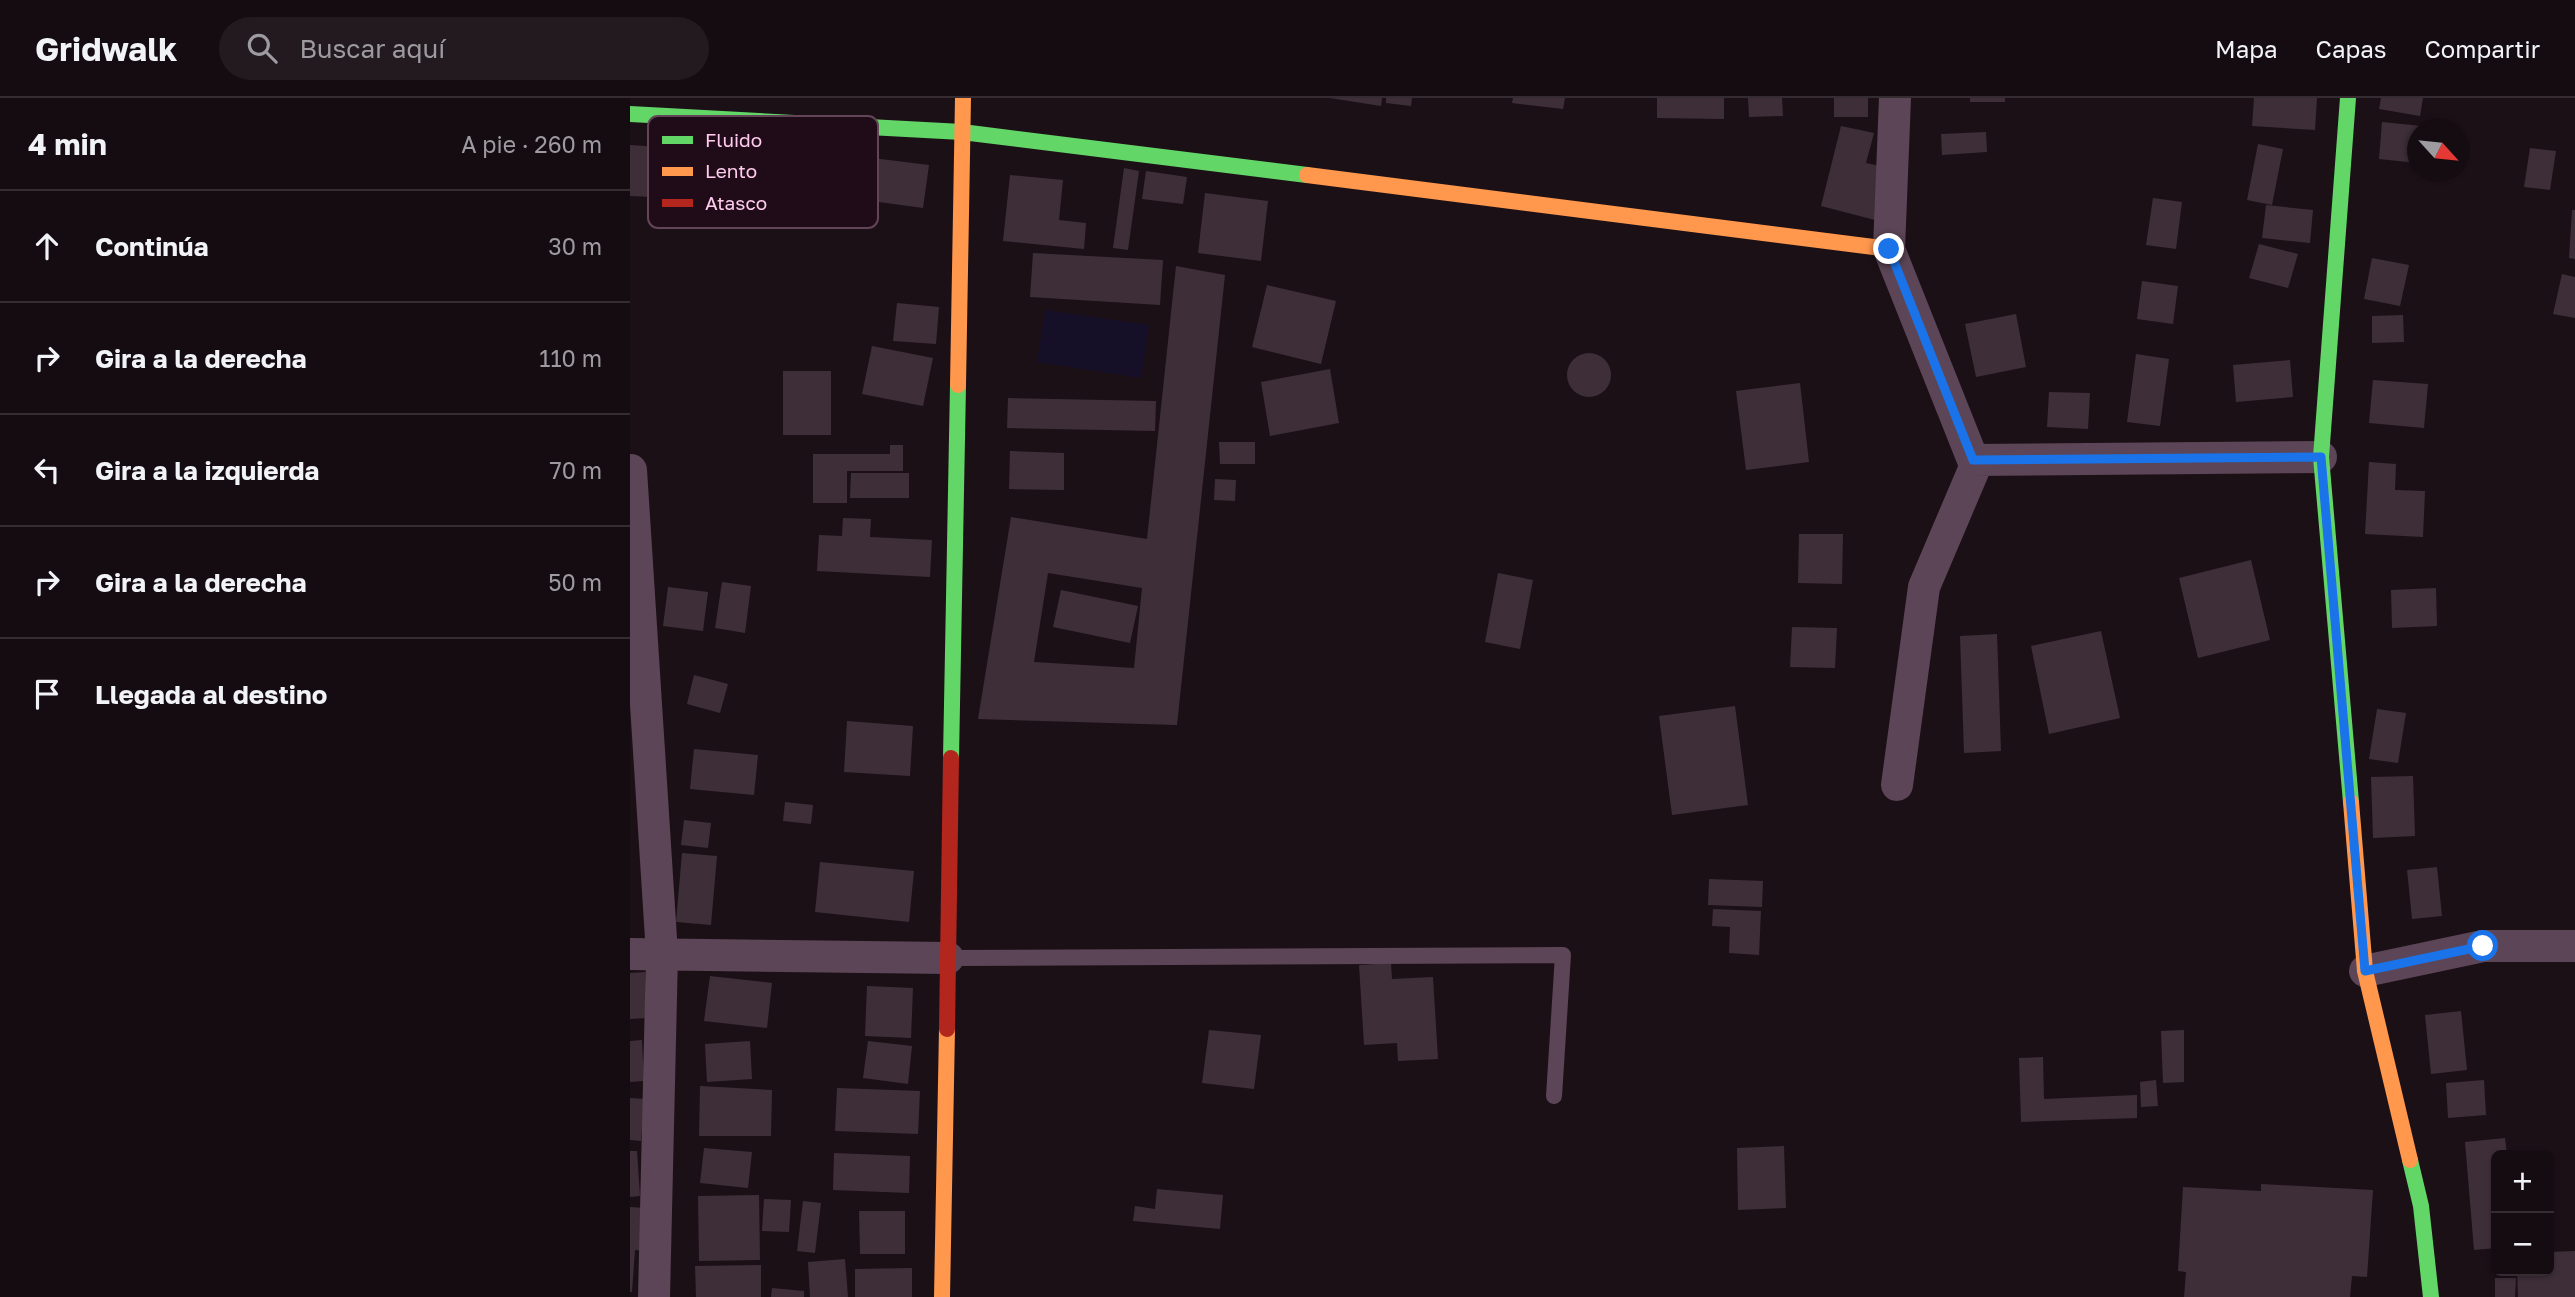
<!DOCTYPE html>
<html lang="es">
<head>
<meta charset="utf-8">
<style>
	body { margin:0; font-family:"Golos Text",sans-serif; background:#221a1f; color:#f1f3f6 }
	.controls { position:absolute; right:21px; bottom:21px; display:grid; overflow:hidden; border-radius:10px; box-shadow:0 2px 5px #0004 }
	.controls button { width:63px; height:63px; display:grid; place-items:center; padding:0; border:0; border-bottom:2px solid #342c31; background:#150c11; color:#f1f3f6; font:35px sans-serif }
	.compass { position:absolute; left:1777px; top:21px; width:63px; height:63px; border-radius:50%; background:#150c11; box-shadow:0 2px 5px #0004; rotate:117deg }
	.stop { position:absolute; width:21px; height:21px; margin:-16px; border:5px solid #1a73e8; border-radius:50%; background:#fff }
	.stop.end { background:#1a73e8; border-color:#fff; box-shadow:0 2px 7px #0008 }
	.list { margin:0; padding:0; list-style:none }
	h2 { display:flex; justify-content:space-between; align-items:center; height:91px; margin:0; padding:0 28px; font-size:30px }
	h2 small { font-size:23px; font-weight:400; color:#9d9b9f }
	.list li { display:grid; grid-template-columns:46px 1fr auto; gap:21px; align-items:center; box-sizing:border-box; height:112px; padding:0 28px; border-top:2px solid #342c31 }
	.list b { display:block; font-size:26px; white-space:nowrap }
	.list em { font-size:23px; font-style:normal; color:#9d9b9f }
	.icon { flex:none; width:38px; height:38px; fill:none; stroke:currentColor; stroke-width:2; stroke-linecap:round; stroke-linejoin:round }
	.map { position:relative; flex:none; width:1945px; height:1199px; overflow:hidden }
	header { display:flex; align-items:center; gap:42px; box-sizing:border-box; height:98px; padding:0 35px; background:#150c11; border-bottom:2px solid #342c31 }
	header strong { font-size:33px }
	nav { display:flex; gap:38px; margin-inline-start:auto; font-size:24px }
	.search { width:490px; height:63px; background:#221a1f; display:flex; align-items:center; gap:18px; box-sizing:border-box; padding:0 24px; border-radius:38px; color:#9d9b9f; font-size:26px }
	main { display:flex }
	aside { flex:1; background:#150c11 }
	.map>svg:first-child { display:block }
	.pitch { fill:#150f27 }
	.building { fill:#3e2e38; fill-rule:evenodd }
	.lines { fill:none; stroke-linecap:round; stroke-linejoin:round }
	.lane { stroke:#5c4556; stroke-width:16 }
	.street { stroke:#5c4556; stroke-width:32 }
	.fast { stroke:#63d668; stroke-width:16 }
	.slow { stroke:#ff974d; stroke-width:16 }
	.jam { stroke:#b3261e; stroke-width:16 }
	.route { stroke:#1a73e8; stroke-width:9 }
	.key { fill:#200c18; stroke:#634558; stroke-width:2 }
	.key-label { font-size:19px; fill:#ffcbee }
</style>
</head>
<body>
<header>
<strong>Gridwalk</strong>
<div class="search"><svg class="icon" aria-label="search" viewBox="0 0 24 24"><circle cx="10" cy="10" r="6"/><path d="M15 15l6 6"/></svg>Buscar aquí</div>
<nav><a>Mapa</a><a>Capas</a><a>Compartir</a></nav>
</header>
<main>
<aside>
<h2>4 min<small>A pie · 260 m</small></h2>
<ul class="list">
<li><svg class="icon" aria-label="ahead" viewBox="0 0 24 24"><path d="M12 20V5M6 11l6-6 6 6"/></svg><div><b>Continúa</b></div><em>30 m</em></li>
<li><svg class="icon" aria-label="right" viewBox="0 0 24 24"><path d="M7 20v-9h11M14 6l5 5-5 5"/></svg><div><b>Gira a la derecha</b></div><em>110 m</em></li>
<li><svg class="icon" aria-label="left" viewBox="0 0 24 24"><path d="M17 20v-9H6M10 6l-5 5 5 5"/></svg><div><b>Gira a la izquierda</b></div><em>70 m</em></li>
<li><svg class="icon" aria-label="right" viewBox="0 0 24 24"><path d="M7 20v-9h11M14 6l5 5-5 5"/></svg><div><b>Gira a la derecha</b></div><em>50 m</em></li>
<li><svg class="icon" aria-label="arrive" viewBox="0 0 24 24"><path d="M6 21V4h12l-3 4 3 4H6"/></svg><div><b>Llegada al destino</b></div></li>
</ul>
</aside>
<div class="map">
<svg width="1945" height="1199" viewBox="0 0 1945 1199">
	<rect width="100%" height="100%" fill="#1c1017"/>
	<!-- pitch -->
	<path class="pitch" d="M415 212 519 227 511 280 407 264Z"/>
	<!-- building -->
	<path class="building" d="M700 0H752L751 8Z
		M756 0H782L781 8 756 5Z
		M883 0H935L933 11 882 5Z
		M1027 0H1094V21L1027 20Z
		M1118 0H1152L1153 18 1119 19Z
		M1204 0H1238V19H1204Z
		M1340 0H1375V4H1340Z
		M1624 0H1687L1685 32 1622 28Z
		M1751 0H1793L1790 18 1749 11Z
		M1752 24 1811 30V32H1787V65L1749 61Z
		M1211 28 1244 35 1236 65 1259 70 1245 122 1191 108Z
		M68 30 144 34 140 131 81 128 83 89 65 88Z
		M1356 34 1357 54 1312 57 1311 36Z
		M1628 46 1653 51 1642 107 1617 102Z
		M0 47 46 50 44 100 0 98Z
		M1900 50 1926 53 1920 92 1894 89Z
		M234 59 299 67 293 110 227 101Z
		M494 70 509 73 498 152 483 150Z
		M516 73 557 79 553 106 512 101Z
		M380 77 433 82 429 122 456 125 454 151 373 143Z
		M575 95 638 103 631 163 568 155Z
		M1523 100 1552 104 1546 151 1516 147Z
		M1636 107 1683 112 1680 145 1632 140Z
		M1942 112H1945V161L1939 160Z
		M1629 146 1668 156 1658 190 1619 180Z
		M403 155 533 162 530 207 400 199Z
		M1742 160 1779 167 1770 208 1734 201Z
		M546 168 595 177 547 627 348 621 381 419 517 441ZM418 475 512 490 504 570 404 564Z
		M1932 176 1945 179V220L1923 216Z
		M1512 183 1548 188 1543 226 1507 221Z
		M637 187 706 203 691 266 622 249Z
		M267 205 309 209 306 246 263 243Z
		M1386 216 1396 269 1346 279 1335 226Z
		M1773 217 1774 244 1742 245V218Z
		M242 248 303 260 293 308 232 296Z
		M937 277a22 22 0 1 1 44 0a22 22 0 1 1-44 0Z
		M1506 256 1539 261 1530 328 1497 324Z
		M1660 262 1663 299 1606 304 1603 267Z
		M700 271 709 325 640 338 631 284Z
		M153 273H201V337H153Z
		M1743 282 1798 286 1794 330 1739 325Z
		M1170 285 1179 364 1116 372 1106 293Z
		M1419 294 1460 295 1458 331 1417 329Z
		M378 300 526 303 525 333 377 330Z
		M589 344H625V366H590Z
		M260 347H273V373H217V405H183V356H260Z
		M380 353 434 355V392L379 391Z
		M1739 364 1766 366 1765 392 1795 393 1793 439 1735 436Z
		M221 375H279V400H220Z
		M585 381 606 382 605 403 584 402Z
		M213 420 241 421 240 439 302 442 300 479 187 473 189 437 212 438Z
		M1169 436H1213L1212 486 1168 485Z
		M1621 462 1640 542 1568 560 1549 480Z
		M868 475 903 482 890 551 855 544Z
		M92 484 121 488 115 535 85 530Z
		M38 489 78 494 73 533 33 528Z
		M1806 490 1807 528 1762 530 1761 492Z
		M431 492 508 508 500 545 423 529Z
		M1162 529 1207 530 1205 570 1160 569Z
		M1471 533 1490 620 1419 636 1401 548Z
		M1367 536 1371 653 1334 655 1330 538Z
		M64 577 98 586 90 615 57 606Z
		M1105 608 1118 707 1042 717 1029 618Z
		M1747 611 1776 615 1768 665 1739 661Z
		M217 623 283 628 280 678 214 674Z
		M64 651 128 657 124 697 60 691Z
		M1783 678 1785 738 1743 740 1741 679Z
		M155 704 183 707 181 726 153 723Z
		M54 722 81 725 78 750 51 747Z
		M52 755 87 758 81 827 46 824Z
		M190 764 284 773 279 824 185 814Z
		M1807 769 1812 818 1782 821 1777 772Z
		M1079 781 1133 783 1132 809 1078 807Z
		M1083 811 1131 813 1129 857 1099 855 1100 829 1082 828Z
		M761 865 762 881 803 879 808 961 768 963 767 945 734 947 729 867Z
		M15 874 17 920 0 921V875Z
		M80 878 142 885 137 930 74 923Z
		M237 888 283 890 281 940 235 938Z
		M1831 913 1837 972 1801 976 1795 917Z
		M579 932 631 937 624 991 572 985Z
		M1554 932V984L1533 985 1531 933Z
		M12 942 14 983 0 984V943Z
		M120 943 122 981 77 984 75 946Z
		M238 943 282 948 278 986 233 980Z
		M1413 959 1414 1001 1507 997V1020L1391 1024 1389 960Z
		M1526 982 1528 1008 1511 1009 1510 984Z
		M1854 982 1856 1017 1818 1020 1816 985Z
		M70 988 142 992 141 1038H69Z
		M207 990 290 993 288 1036 205 1033Z
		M0 1000 14 1001 11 1043 0 1042Z
		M1875 1040 1877 1057H1866V1150L1844 1152 1835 1044Z
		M1154 1048 1156 1110 1108 1112 1107 1050Z
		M74 1050 122 1054 118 1090 70 1085Z
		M0 1053H7L10 1098 0 1099Z
		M204 1055 280 1058 279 1095 203 1092Z
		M1631 1086 1743 1092 1737 1179 1722 1178 1720 1199H1554L1556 1174 1548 1173 1553 1089 1631 1093Z
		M527 1091 593 1097 590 1131 503 1123 505 1108 525 1111Z
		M129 1097 130 1162 69 1163 68 1098Z
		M134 1101 161 1102 159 1134 132 1133Z
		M173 1103 191 1105 185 1155 167 1153Z
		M0 1109 16 1110 14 1153 5 1152 2 1194H0Z
		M229 1113H275V1156H230Z
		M1945 1153V1199H1888L1887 1173H1919V1154Z
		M215 1161 218 1199H180L178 1164Z
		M131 1167V1199H66L65 1168Z
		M282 1170V1199H225V1171Z
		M1865 1180H1886L1885 1199H1865Z
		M142 1190 174 1193V1199H141Z"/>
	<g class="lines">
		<!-- lane -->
		<path class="lane" d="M318 860 933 857 924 998"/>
		<!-- street -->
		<path class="street" d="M1265 0 1259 151 1343 362 1691 359
			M1 372 32 856 24 1199
			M1267 687 1294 489 1345 369 1343 362
			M0 856 318 860
			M1735 873 1853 848H1945"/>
		<!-- fast -->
		<path class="fast" d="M1718 0 1691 359 1721 704
			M0 16 332 34 677 77
			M321 660 328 287
			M1780 1062 1791 1108 1801 1199"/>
		<!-- slow -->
		<path class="slow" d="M677 77 1259 151
			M328 287 333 0
			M1721 704 1735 873 1780 1062
			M312 1199 317 931"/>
		<!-- jam -->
		<path class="jam" d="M317 931 321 660"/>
	</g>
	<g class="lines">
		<!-- route -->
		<path class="route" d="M1259 151 1343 362 1691 359 1735 873 1853 848"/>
	</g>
	<!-- legend -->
	<rect x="18" y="18" width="230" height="112" rx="10" class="key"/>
	<rect x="32" y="38" width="31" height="8" fill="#63d668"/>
	<rect x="32" y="69" width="31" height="9" fill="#ff974d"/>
	<rect x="32" y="101" width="31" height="8" fill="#b3261e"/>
	<g class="key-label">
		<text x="75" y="49">Fluido</text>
		<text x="75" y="80">Lento</text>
		<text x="75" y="112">Atasco</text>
	</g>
</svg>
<div class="controls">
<button>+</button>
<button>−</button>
</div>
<svg class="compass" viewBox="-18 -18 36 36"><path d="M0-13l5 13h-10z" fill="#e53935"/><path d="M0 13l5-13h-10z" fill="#9d9b9f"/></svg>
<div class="stop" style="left:1853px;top:848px"></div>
<div class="stop end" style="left:1259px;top:151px"></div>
</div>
</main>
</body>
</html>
